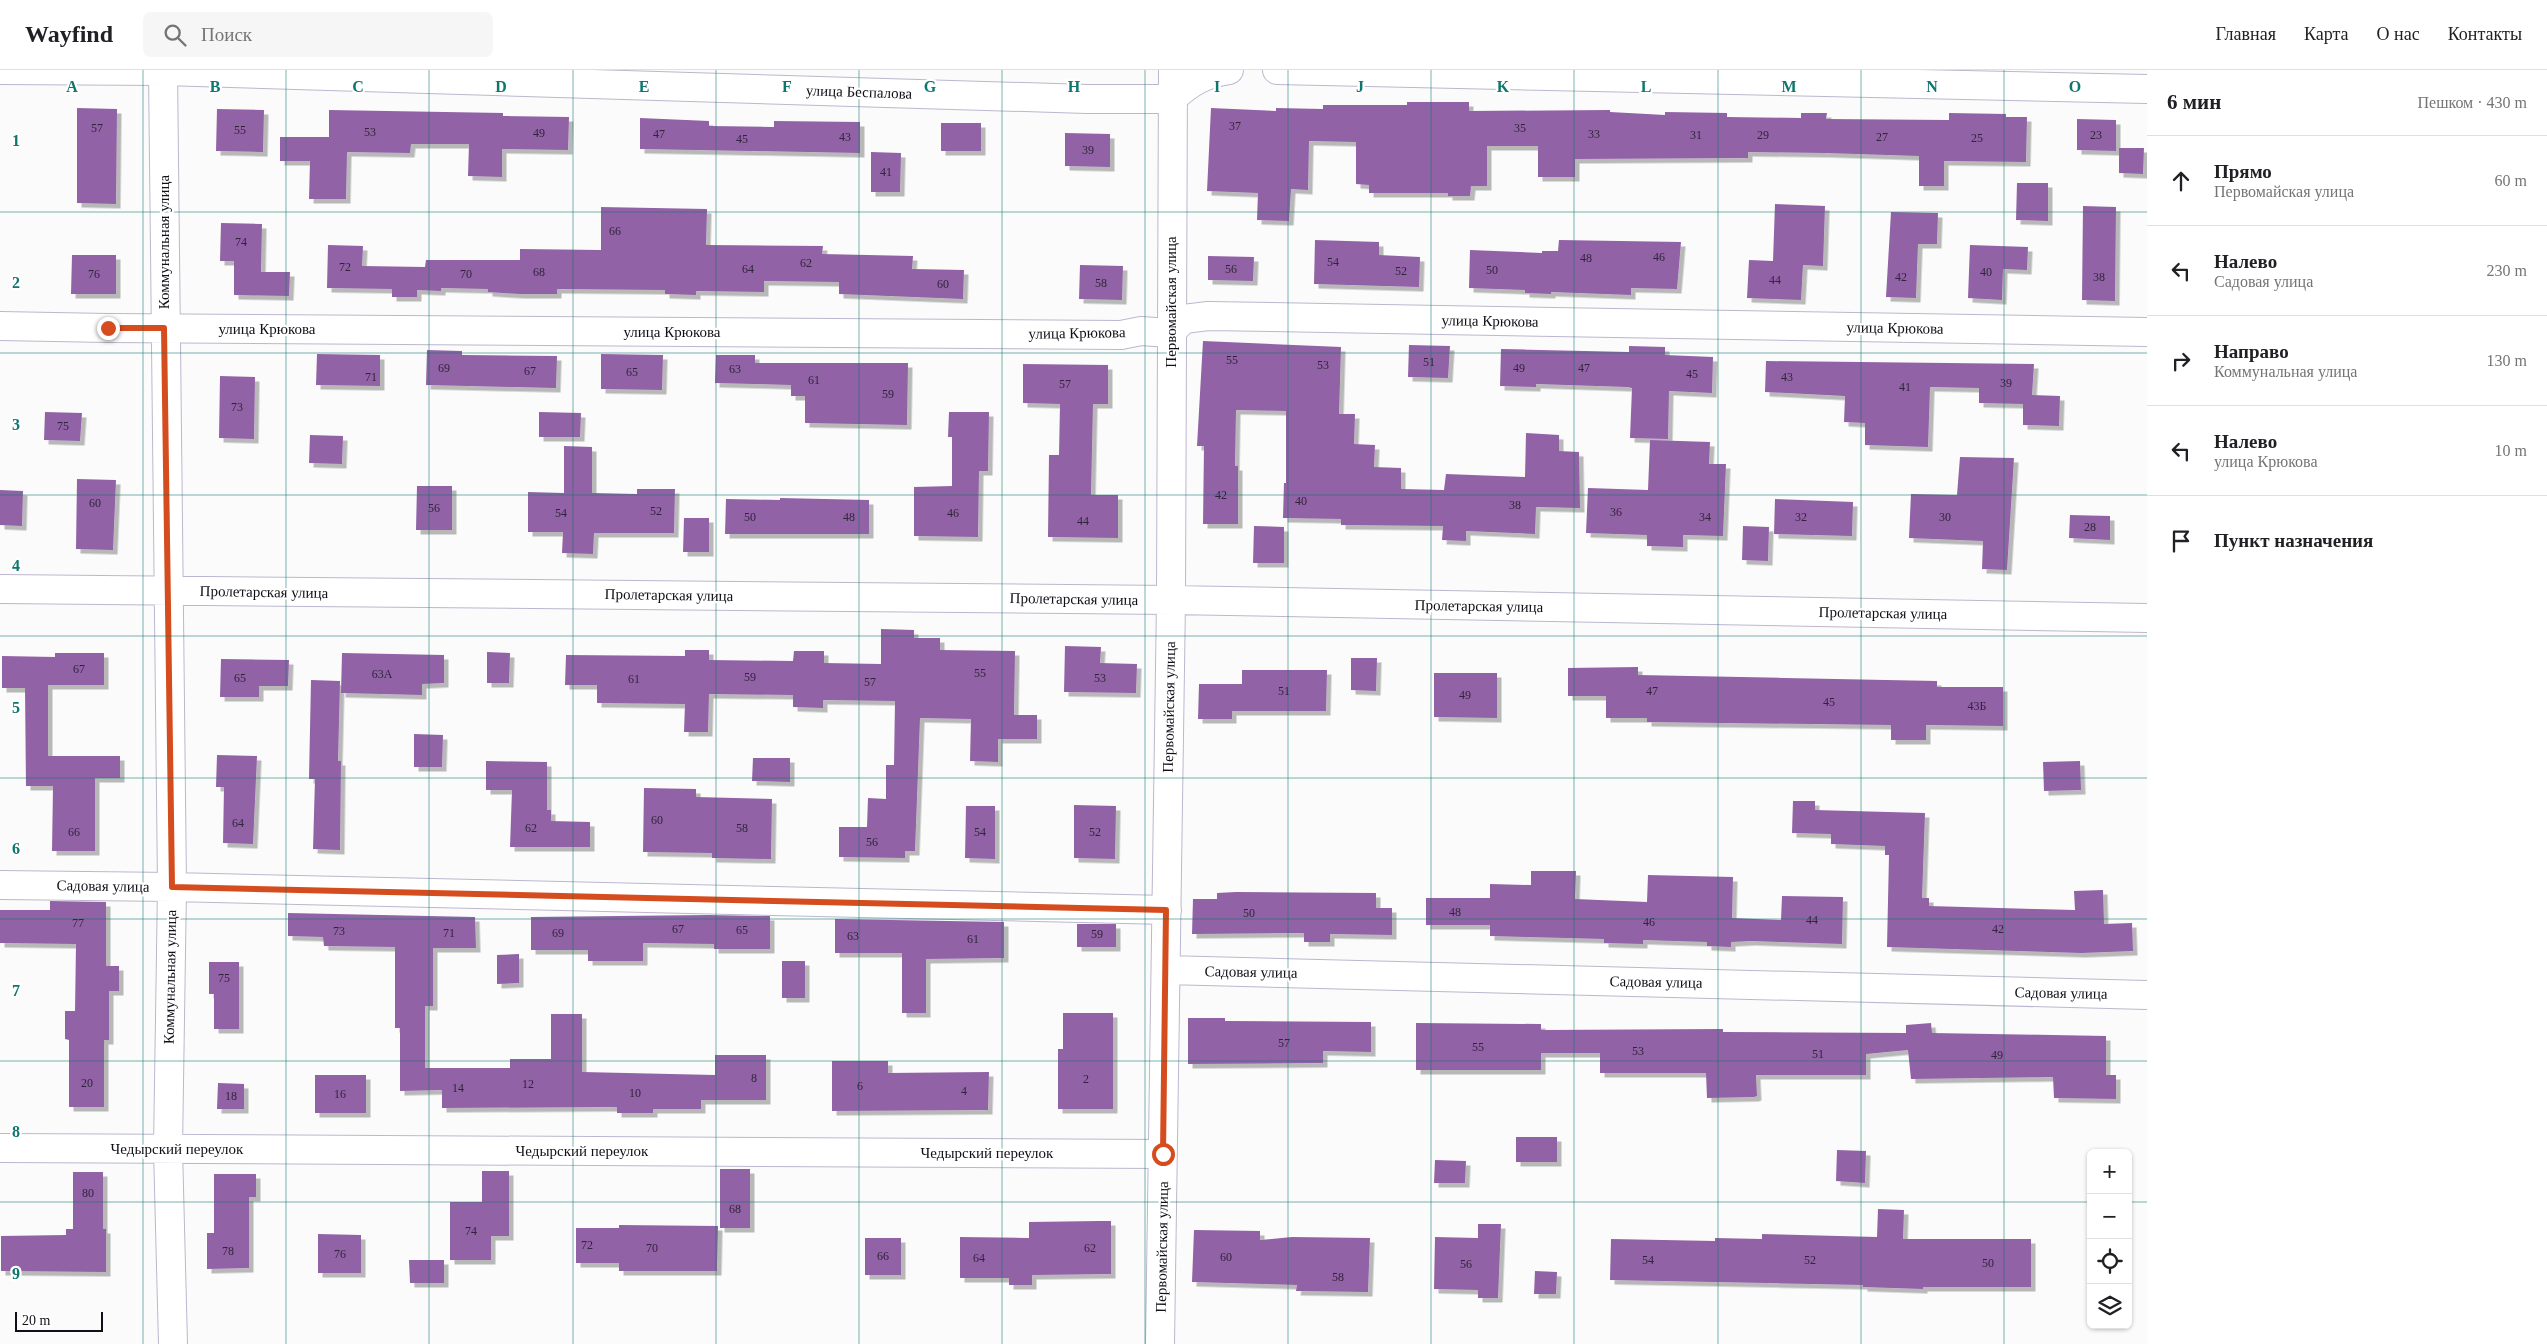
<!DOCTYPE html>
<html lang="ru">
<head>
<meta charset="utf-8">
<style>
	body { margin:0; font-family:"Times New Roman",serif; background:#f6f6f6; color:#202124 }
	.controls { position:absolute; right:15px; bottom:15px; display:grid; overflow:hidden; border-radius:8px; box-shadow:0 1px 4px #0004 }
	.controls button { width:45px; height:45px; display:grid; place-items:center; padding:0; border:0; border-bottom:1px solid #e0e0e0; background:#fff; color:#202124; font:25px sans-serif }
	.scale { position:absolute; left:15px; bottom:12px; width:88px; box-sizing:border-box; padding-left:5px; border:2px solid #110f17; border-top:0; font-size:14px; line-height:18px; white-space:nowrap; color:#110f17; -webkit-text-stroke:4px #fff; paint-order:stroke }
	.stop { position:absolute; width:15px; height:15px; margin:-11px; border:4px solid #d54d1f; border-radius:50%; background:#fff }
	.stop.end { background:#d54d1f; border-color:#fff; box-shadow:0 1px 5px #0008 }
	.list { margin:0; padding:0; list-style:none }
	h2 { display:flex; justify-content:space-between; align-items:center; height:65px; margin:0; padding:0 20px; font-size:21px }
	h2 small { font-size:16px; font-weight:400; color:#757577 }
	.list li { display:grid; grid-template-columns:32px 1fr auto; gap:15px; align-items:center; box-sizing:border-box; height:90px; padding:0 20px; border-top:1px solid #e0e0e0 }
	.list b { display:block; font-size:19px; white-space:nowrap }
	.list p { margin:0; font-size:16px; white-space:nowrap; color:#757577 }
	.list em { font-size:16px; font-style:normal; color:#757577 }
	.icon { flex:none; width:28px; height:28px; fill:none; stroke:currentColor; stroke-width:2; stroke-linecap:round; stroke-linejoin:round }
	.map { position:relative; flex:none; width:2147px; height:1274px; overflow:hidden }
	header { display:flex; align-items:center; gap:30px; box-sizing:border-box; height:70px; padding:0 25px; background:#fff; border-bottom:1px solid #e0e0e0 }
	header strong { font-size:24px }
	nav { display:flex; gap:28px; margin-inline-start:auto; font-size:18px }
	.search { width:350px; height:45px; background:#f6f6f6; display:flex; align-items:center; gap:12px; box-sizing:border-box; padding:0 18px; border-radius:8px; color:#757577; font-size:19px }
	main { display:flex }
	aside { flex:1; background:#fff }
	.map>svg:first-child { display:block }
	.building { fill:#9262a6; filter:url(#shadow) }
	.lines { fill:none; stroke-linecap:round; stroke-linejoin:round }
	.street-casing { stroke:#bcb7ce; stroke-width:30 }
	.street { stroke:#fff; stroke-width:28 }
	.route { stroke:#d54d1f; stroke-width:6 }
	.grid { fill:none; stroke:#0f766e; stroke-width:1; stroke-opacity:0.55 }
	.labels { text-anchor:middle; dominant-baseline:central; stroke-width:4.5; stroke-linejoin:round; paint-order:stroke }
	.number-label { font-size:12px; fill:#31243b }
	.street-label { font-size:15px; fill:#110f17; stroke:#fff }
	.grid-label { font-size:16px; text-anchor:middle; font-weight:bold; fill:#0f766e; stroke:#fff; stroke-width:4.5; stroke-linejoin:round; paint-order:stroke }
</style>
</head>
<body>
<header>
<strong>Wayfind</strong>
<div class="search"><svg class="icon" aria-label="search" viewBox="0 0 24 24"><circle cx="10" cy="10" r="6"/><path d="M15 15l6 6"/></svg>Поиск</div>
<nav><a>Главная</a><a>Карта</a><a>О нас</a><a>Контакты</a></nav>
</header>
<main>
<div class="map">
<svg width="2147" height="1274" viewBox="0 0 2147 1274">
	<defs>
		<filter id="shadow"><feDropShadow dx="4.5" dy="4.5" stdDeviation="0" flood-color="#0004"/></filter>
	</defs>
	<rect width="100%" height="100%" fill="#fbfbfb"/>
	<!-- building -->
	<path class="building" d="M1407 32H1469V41L1610 40V42L1665 45V42L1727 43V47L1801 48V43H1827L1826 49 1949 50V43L2006 44V47H2027L2026 92 1944 91V116H1919V86L1825 83 1748 82V88L1575 89V107H1538V76H1487V116H1471L1470 126H1448V123H1369V115L1356 114V72L1309 71 1308 120 1291 119 1289 151 1257 150 1258 123 1207 121 1211 38 1276 41V38L1323 39V35H1407Z
		M77 38 117 39 116 134 77 133Z
		M217 39 264 40 263 82 216 81Z
		M329 40 503 43V46L569 47 568 80 502 79V107L468 106 469 74H411L410 83 347 82 346 129H309L310 91H280V67H329Z
		M640 48 709 51V56L774 57V51L860 52V83L640 79Z
		M2077 49 2116 50V81L2077 80Z
		M941 53H981V81H941Z
		M1065 63 1110 64V97L1065 96Z
		M2119 78H2144L2143 104 2119 103Z
		M871 82 901 83 900 122H871Z
		M2017 113H2048V151L2016 150Z
		M1775 134 1825 136 1823 196 1803 195 1801 230 1747 228 1749 190 1773 191Z
		M2083 136 2116 137 2115 231 2082 230Z
		M601 137 707 139 706 175 823 176 822 184 913 186 912 199 964 200 963 229 839 224V212L764 211V222L696 221V225L665 224V220L557 219V224H520L488 222V219L441 218V221L417 220V227H392V219L327 218 328 175 363 176 362 196 425 197 426 190H520V179L601 180Z
		M1891 142 1938 143 1937 174H1918L1916 228 1886 227Z
		M221 153 262 154 261 202H290L289 226 234 225V191H220Z
		M1315 170 1379 172V185L1420 187 1419 217 1314 214Z
		M1559 170 1681 172 1677 219 1631 218V225L1551 222V224L1525 223V220L1469 218 1470 180 1542 183V181H1558Z
		M1970 175 2028 177 2027 200 2003 199 2002 230 1968 228Z
		M72 185H116V224H71Z
		M1208 186 1254 187 1253 211 1208 210Z
		M1080 195 1123 196 1122 230 1079 229Z
		M1203 271 1341 277 1339 344H1355L1354 374 1375 375 1374 397 1401 398V419L1444 420 1446 404 1525 407 1526 363 1559 365V381L1579 382 1580 438 1536 437 1535 464 1466 461V471L1442 470 1443 456 1341 455V449L1283 448 1284 413H1286V341L1236 340 1235 396H1238V454H1203L1204 376H1197Z
		M1409 275 1450 276 1448 308 1408 307Z
		M1629 276 1665 277V285L1713 287 1712 323 1669 321 1668 369 1630 368 1632 318 1628 317 1536 314V317L1500 316 1501 279 1629 282Z
		M427 280 462 281V285L557 286 556 318 426 315Z
		M317 284 380 285V316L316 315Z
		M601 284 663 285 662 320 601 319Z
		M716 285H755V293H908L907 355 805 353V326H791V315L715 313Z
		M1766 291 2034 294 2032 325 2060 326 2059 356 2023 355V334L1979 333V318L1930 317 1928 377 1865 375V353L1844 352 1845 326 1765 322Z
		M1023 294 1108 295V334H1093L1091 425H1118V468L1048 467 1049 385H1059L1060 334 1023 333Z
		M220 306 255 307 254 369 219 368Z
		M45 342 82 343 80 371 44 370Z
		M539 342 581 343 580 367H539Z
		M949 342H989L988 401H979L978 467 914 466V417L952 416V367H948Z
		M310 365 343 366 342 394 309 393Z
		M1650 370 1710 372 1709 394H1726L1723 466 1683 465V477L1647 476V465L1586 463 1588 418 1648 420Z
		M564 376 592 377V423L637 424V419H675L674 463H594L593 484 562 483 563 462H528V422L564 423Z
		M1960 387 2014 388 2007 500 1982 499 1983 471 1909 468 1911 424 1957 425Z
		M77 409 116 410 113 480 76 479Z
		M417 416H452V460H416Z
		M0 420 23 421 22 456 0 455Z
		M780 428 869 430V464H725L726 429 780 430Z
		M1775 429 1853 432 1852 466 1774 464Z
		M2070 445 2110 446V470L2069 468Z
		M684 448H709V482H683Z
		M1254 456 1284 457V493H1253Z
		M1743 456 1769 457 1768 491 1742 490Z
		M881 559 914 560V568H940V580L1015 581 1014 645H1037V669H998V692L970 691 971 649 920 648 915 781H905V788L839 787V757H867L868 728 886 729V695H894L895 631 823 630V638L793 637V625L709 624 708 662H684L685 634 597 633V615H565L566 585 685 586V580H709V590L793 591 794 581H824V593L881 594Z
		M1065 576 1101 577 1100 593 1137 594 1136 623 1064 622Z
		M487 582 510 583 509 613H487Z
		M55 583H104V615H48V686H120V708H95V781H52L53 716H26L25 618H2V586L55 587Z
		M342 583 444 585V613L422 614V625L341 623Z
		M1351 588H1377L1376 621 1351 620Z
		M221 589 289 590 288 616H259V627H220Z
		M1638 597V605L1937 611V617H2003V656L1926 655V670H1891V655L1647 652V648H1606V626H1568V598Z
		M1242 600H1327L1326 641H1232V649H1198L1199 614H1242Z
		M1434 603H1497V648L1434 647Z
		M311 610 340 611 338 691H341L340 780 313 779 315 709H309Z
		M414 664 443 665 442 697H414Z
		M217 685 257 686 253 774 223 773 224 717H216Z
		M753 688H790V712L752 711Z
		M486 691 547 692V740H551V751L590 752V777H510L512 720H486Z
		M2080 691 2081 720 2044 721 2043 692Z
		M644 718 696 719V727L772 729 771 789 712 788V783L643 782Z
		M1793 731H1815V740L1925 743 1922 828H1929V836L2075 840 2074 821 2103 820 2104 854 2132 853 2133 881 2081 883 1887 877 1889 785H1885V776L1831 774V764L1792 763Z
		M1074 735 1116 736 1115 789 1074 788Z
		M966 736H995V789L965 788Z
		M1531 801H1576L1575 829 1647 832 1648 805 1733 807 1732 848 1781 850 1782 826 1843 827 1842 874 1751 871 1731 872V877L1707 876V872L1643 870V874L1604 873V869L1490 866V855H1426V828H1490V814L1531 815Z
		M1236 822 1376 823V838H1392V865L1330 864V872H1304V863L1192 864 1193 829H1217V823Z
		M50 831 106 832V896H119V921H109V970H104V1037H69V970L65 969V941H75L76 874 0 873V840H50Z
		M288 843 475 847 476 878H433V936H425V998H510V989H551V944H582V1002L715 1005V985H766V1030H701V1039H653V1043H617V1037L442 1038V1020L400 1021V958H395V877L324 876 323 867 288 866Z
		M708 845 770 846V879H714V874L643 873V891H588V880H531V847Z
		M835 849 1004 852V888L926 889V943H902V883H835Z
		M1077 854H1116V877H1077Z
		M519 884V913L497 914V885Z
		M782 891H805V928H782Z
		M209 892H239V959H214V924H209Z
		M1063 943H1113V1039H1058V979H1063Z
		M1188 948H1225V951L1371 952V982L1323 981V993L1188 994Z
		M1416 953 1541 954V960L1723 959V962L1906 963V955L1931 953 1932 963 2106 966V1005H2116V1029L2054 1028 2053 1007 1911 1009 1908 980 1866 984V1005H1756L1757 1026 1754 1027 1707 1028 1706 1003H1600V983H1541V1000H1416Z
		M832 991H888V1003L989 1002 988 1040 832 1041Z
		M315 1005H366V1043H315Z
		M218 1013 244 1014V1039H217Z
		M1516 1067H1557V1092H1516Z
		M1837 1080 1866 1081 1865 1113 1836 1111Z
		M1435 1090 1466 1091 1465 1113H1434Z
		M720 1099H750V1158H720Z
		M482 1101H509V1166H491V1190H450V1132H482Z
		M73 1102H103V1159H106V1202L1 1201V1166L66 1165V1159H73Z
		M214 1104H256V1127H249V1198L207 1199V1163H214Z
		M1878 1139 1904 1140 1903 1169H2031V1217H1923V1219L1863 1217V1215L1610 1210 1611 1169 1715 1171V1168L1762 1169V1164L1877 1167Z
		M1099 1151H1111V1204L1032 1205V1215H1009V1208H960V1167L1029 1168V1152Z
		M1478 1154H1501L1498 1228H1478V1220L1434 1219 1435 1167 1478 1168Z
		M619 1155 718 1156 717 1201H619V1193H576V1158H619Z
		M1194 1160 1260 1161V1170L1292 1167 1370 1168 1368 1222 1296 1221 1297 1215 1192 1212Z
		M318 1164 361 1165V1203H318Z
		M865 1168H901V1205H865Z
		M409 1190H444V1213H410Z
		M1535 1201 1557 1202 1556 1224H1534Z"/>
	<g class="lines">
		<!-- street casing -->
		<g class="street-casing">
			<path id="street" d="M0 0 163 1 1087 29H1172C1189 13 1205 3 1229 0
				M163 0 172 817 168 1079 173 1274
				M1277 0 2147 19
				M0 256 108 258 1121 265 1141 261 1170 263 1184 249 1208 246 2147 262
				M0 519 1171 530 2147 548
				M0 815 172 817 1167 840
				M1166 900 2147 925
				M0 1078 1163 1084
				M1160 1274 1171 530 1173 0"/>
		</g>
		<!-- street -->
		<use href="#street" class="street"/>
	</g>
	<g class="lines">
		<!-- route -->
		<path class="route" d="M108 258H164L172 817 1166 840 1163 1084"/>
	</g>
	<!-- grid -->
	<path class="grid" d="M143 0V1274M286 0V1274M429 0V1274M573 0V1274M716 0V1274M859 0V1274M1002 0V1274M1145 0V1274M1288 0V1274M1431 0V1274M1574 0V1274M1718 0V1274M1861 0V1274M2004 0V1274M0 142H2147M0 283H2147M0 425H2147M0 566H2147M0 708H2147M0 849H2147M0 991H2147M0 1132H2091M2128 1132H2147"/>
	<g class="labels">
		<!-- number labels -->
		<g class="number-label">
			<text x="1235" y="56">37</text>
			<text x="97" y="58">57</text>
			<text x="1520" y="58">35</text>
			<text x="240" y="60">55</text>
			<text x="370" y="62">53</text>
			<text x="539" y="63">49</text>
			<text x="659" y="64">47</text>
			<text x="1594" y="64">33</text>
			<text x="1696" y="65">31</text>
			<text x="1763" y="65">29</text>
			<text x="2096" y="65">23</text>
			<text x="845" y="67">43</text>
			<text x="1882" y="67">27</text>
			<text x="1977" y="68">25</text>
			<text x="742" y="69">45</text>
			<text x="1088" y="80">39</text>
			<text x="886" y="102">41</text>
			<text x="615" y="161">66</text>
			<text x="241" y="172">74</text>
			<text x="1659" y="187">46</text>
			<text x="1586" y="188">48</text>
			<text x="1333" y="192">54</text>
			<text x="806" y="193">62</text>
			<text x="345" y="197">72</text>
			<text x="748" y="199">64</text>
			<text x="1231" y="199">56</text>
			<text x="1492" y="200">50</text>
			<text x="1401" y="201">52</text>
			<text x="539" y="202">68</text>
			<text x="1986" y="202">40</text>
			<text x="94" y="204">76</text>
			<text x="466" y="204">70</text>
			<text x="1901" y="207">42</text>
			<text x="2099" y="207">38</text>
			<text x="1775" y="210">44</text>
			<text x="1101" y="213">58</text>
			<text x="943" y="214">60</text>
			<text x="1232" y="290">55</text>
			<text x="1429" y="292">51</text>
			<text x="1323" y="295">53</text>
			<text x="444" y="298">69</text>
			<text x="1519" y="298">49</text>
			<text x="1584" y="298">47</text>
			<text x="735" y="299">63</text>
			<text x="530" y="301">67</text>
			<text x="632" y="302">65</text>
			<text x="1692" y="304">45</text>
			<text x="371" y="307">71</text>
			<text x="1787" y="307">43</text>
			<text x="814" y="310">61</text>
			<text x="2006" y="313">39</text>
			<text x="1065" y="314">57</text>
			<text x="1905" y="317">41</text>
			<text x="888" y="324">59</text>
			<text x="237" y="337">73</text>
			<text x="63" y="356">75</text>
			<text x="1221" y="425">42</text>
			<text x="1301" y="431">40</text>
			<text x="95" y="433">60</text>
			<text x="1515" y="435">38</text>
			<text x="434" y="438">56</text>
			<text x="656" y="441">52</text>
			<text x="1616" y="442">36</text>
			<text x="561" y="443">54</text>
			<text x="953" y="443">46</text>
			<text x="750" y="447">50</text>
			<text x="849" y="447">48</text>
			<text x="1705" y="447">34</text>
			<text x="1801" y="447">32</text>
			<text x="1945" y="447">30</text>
			<text x="1083" y="451">44</text>
			<text x="2090" y="457">28</text>
			<text x="79" y="599">67</text>
			<text x="980" y="603">55</text>
			<text x="382" y="604">63А</text>
			<text x="750" y="607">59</text>
			<text x="240" y="608">65</text>
			<text x="1100" y="608">53</text>
			<text x="634" y="609">61</text>
			<text x="870" y="612">57</text>
			<text x="1284" y="621">51</text>
			<text x="1652" y="621">47</text>
			<text x="1465" y="625">49</text>
			<text x="1829" y="632">45</text>
			<text x="1977" y="636">43Б</text>
			<text x="657" y="750">60</text>
			<text x="238" y="753">64</text>
			<text x="531" y="758">62</text>
			<text x="742" y="758">58</text>
			<text x="74" y="762">66</text>
			<text x="980" y="762">54</text>
			<text x="1095" y="762">52</text>
			<text x="872" y="772">56</text>
			<text x="1455" y="842">48</text>
			<text x="1249" y="843">50</text>
			<text x="1812" y="850">44</text>
			<text x="1649" y="852">46</text>
			<text x="78" y="853">77</text>
			<text x="678" y="859">67</text>
			<text x="1998" y="859">42</text>
			<text x="742" y="860">65</text>
			<text x="339" y="861">73</text>
			<text x="449" y="863">71</text>
			<text x="558" y="863">69</text>
			<text x="1097" y="864">59</text>
			<text x="853" y="866">63</text>
			<text x="973" y="869">61</text>
			<text x="224" y="908">75</text>
			<text x="1284" y="973">57</text>
			<text x="1478" y="977">55</text>
			<text x="1638" y="981">53</text>
			<text x="1818" y="984">51</text>
			<text x="1997" y="985">49</text>
			<text x="754" y="1008">8</text>
			<text x="1086" y="1009">2</text>
			<text x="87" y="1013">20</text>
			<text x="528" y="1014">12</text>
			<text x="860" y="1016">6</text>
			<text x="458" y="1018">14</text>
			<text x="964" y="1021">4</text>
			<text x="635" y="1023">10</text>
			<text x="340" y="1024">16</text>
			<text x="231" y="1026">18</text>
			<text x="88" y="1123">80</text>
			<text x="735" y="1139">68</text>
			<text x="471" y="1161">74</text>
			<text x="587" y="1175">72</text>
			<text x="652" y="1178">70</text>
			<text x="1090" y="1178">62</text>
			<text x="228" y="1181">78</text>
			<text x="340" y="1184">76</text>
			<text x="883" y="1186">66</text>
			<text x="1226" y="1187">60</text>
			<text x="979" y="1188">64</text>
			<text x="1648" y="1190">54</text>
			<text x="1810" y="1190">52</text>
			<text x="1988" y="1193">50</text>
			<text x="1466" y="1194">56</text>
			<text x="1338" y="1207">58</text>
		</g>
		<!-- street labels -->
		<g class="street-label">
			<text transform="translate(859 22) rotate(2)">улица Беспалова</text>
			<text transform="translate(164 172) rotate(-90)">Коммунальная улица</text>
			<text transform="translate(1171 232) rotate(-90)">Первомайская улица</text>
			<text transform="translate(1490 251) rotate(1)">улица Крюкова</text>
			<text transform="translate(1895 258) rotate(1)">улица Крюкова</text>
			<text x="267" y="259">улица Крюкова</text>
			<text x="672" y="262">улица Крюкова</text>
			<text transform="translate(1077 263) rotate(-1)">улица Крюкова</text>
			<text transform="translate(264 522) rotate(1)">Пролетарская улица</text>
			<text transform="translate(669 525) rotate(1)">Пролетарская улица</text>
			<text transform="translate(1074 529) rotate(1)">Пролетарская улица</text>
			<text transform="translate(1479 536) rotate(1)">Пролетарская улица</text>
			<text transform="translate(1883 543) rotate(1)">Пролетарская улица</text>
			<text transform="translate(1169 637) rotate(-89)">Первомайская улица</text>
			<text transform="translate(103 816) rotate(1)">Садовая улица</text>
			<text transform="translate(1251 902) rotate(1)">Садовая улица</text>
			<text transform="translate(170 907) rotate(-89)">Коммунальная улица</text>
			<text transform="translate(1656 912) rotate(1)">Садовая улица</text>
			<text transform="translate(2061 923) rotate(1)">Садовая улица</text>
			<text x="177" y="1079">Чедырский переулок</text>
			<text x="582" y="1081">Чедырский переулок</text>
			<text x="987" y="1083">Чедырский переулок</text>
			<text transform="translate(1162 1177) rotate(-89)">Первомайская улица</text>
		</g>
	</g>
	<g class="grid-label">
		<text x="72" y="22">A</text>
		<text x="215" y="22">B</text>
		<text x="358" y="22">C</text>
		<text x="501" y="22">D</text>
		<text x="644" y="22">E</text>
		<text x="787" y="22">F</text>
		<text x="930" y="22">G</text>
		<text x="1074" y="22">H</text>
		<text x="1217" y="22">I</text>
		<text x="1360" y="22">J</text>
		<text x="1503" y="22">K</text>
		<text x="1646" y="22">L</text>
		<text x="1789" y="22">M</text>
		<text x="1932" y="22">N</text>
		<text x="2075" y="22">O</text>
		<text x="16" y="76">1</text>
		<text x="16" y="218">2</text>
		<text x="16" y="360">3</text>
		<text x="16" y="501">4</text>
		<text x="16" y="643">5</text>
		<text x="16" y="784">6</text>
		<text x="16" y="926">7</text>
		<text x="16" y="1067">8</text>
		<text x="16" y="1209">9</text>
	</g>
</svg>
<div class="controls">
<button>+</button>
<button>−</button>
<button><svg class="icon" aria-label="locate" viewBox="0 0 24 24"><circle cx="12" cy="12" r="6"/><path d="M12 2v4M12 18v4M2 12h4M18 12h4"/></svg></button>
<button><svg class="icon" aria-label="layers" viewBox="0 0 24 24"><path d="M12 4l9 5-9 5-9-5zM3 14l9 5 9-5"/></svg></button>
</div>
<div class="scale">20 m</div>
<div class="stop" style="left:1163px;top:1084px"></div>
<div class="stop end" style="left:108px;top:258px"></div>
</div>
<aside>
<h2>6 мин<small>Пешком · 430 m</small></h2>
<ul class="list">
<li><svg class="icon" aria-label="ahead" viewBox="0 0 24 24"><path d="M12 20V5M6 11l6-6 6 6"/></svg><div><b>Прямо</b><p>Первомайская улица</p></div><em>60 m</em></li>
<li><svg class="icon" aria-label="left" viewBox="0 0 24 24"><path d="M17 20v-9H6M10 6l-5 5 5 5"/></svg><div><b>Налево</b><p>Садовая улица</p></div><em>230 m</em></li>
<li><svg class="icon" aria-label="right" viewBox="0 0 24 24"><path d="M7 20v-9h11M14 6l5 5-5 5"/></svg><div><b>Направо</b><p>Коммунальная улица</p></div><em>130 m</em></li>
<li><svg class="icon" aria-label="left" viewBox="0 0 24 24"><path d="M17 20v-9H6M10 6l-5 5 5 5"/></svg><div><b>Налево</b><p>улица Крюкова</p></div><em>10 m</em></li>
<li><svg class="icon" aria-label="arrive" viewBox="0 0 24 24"><path d="M6 21V4h12l-3 4 3 4H6"/></svg><div><b>Пункт назначения</b></div></li>
</ul>
</aside>
</main>
</body>
</html>
